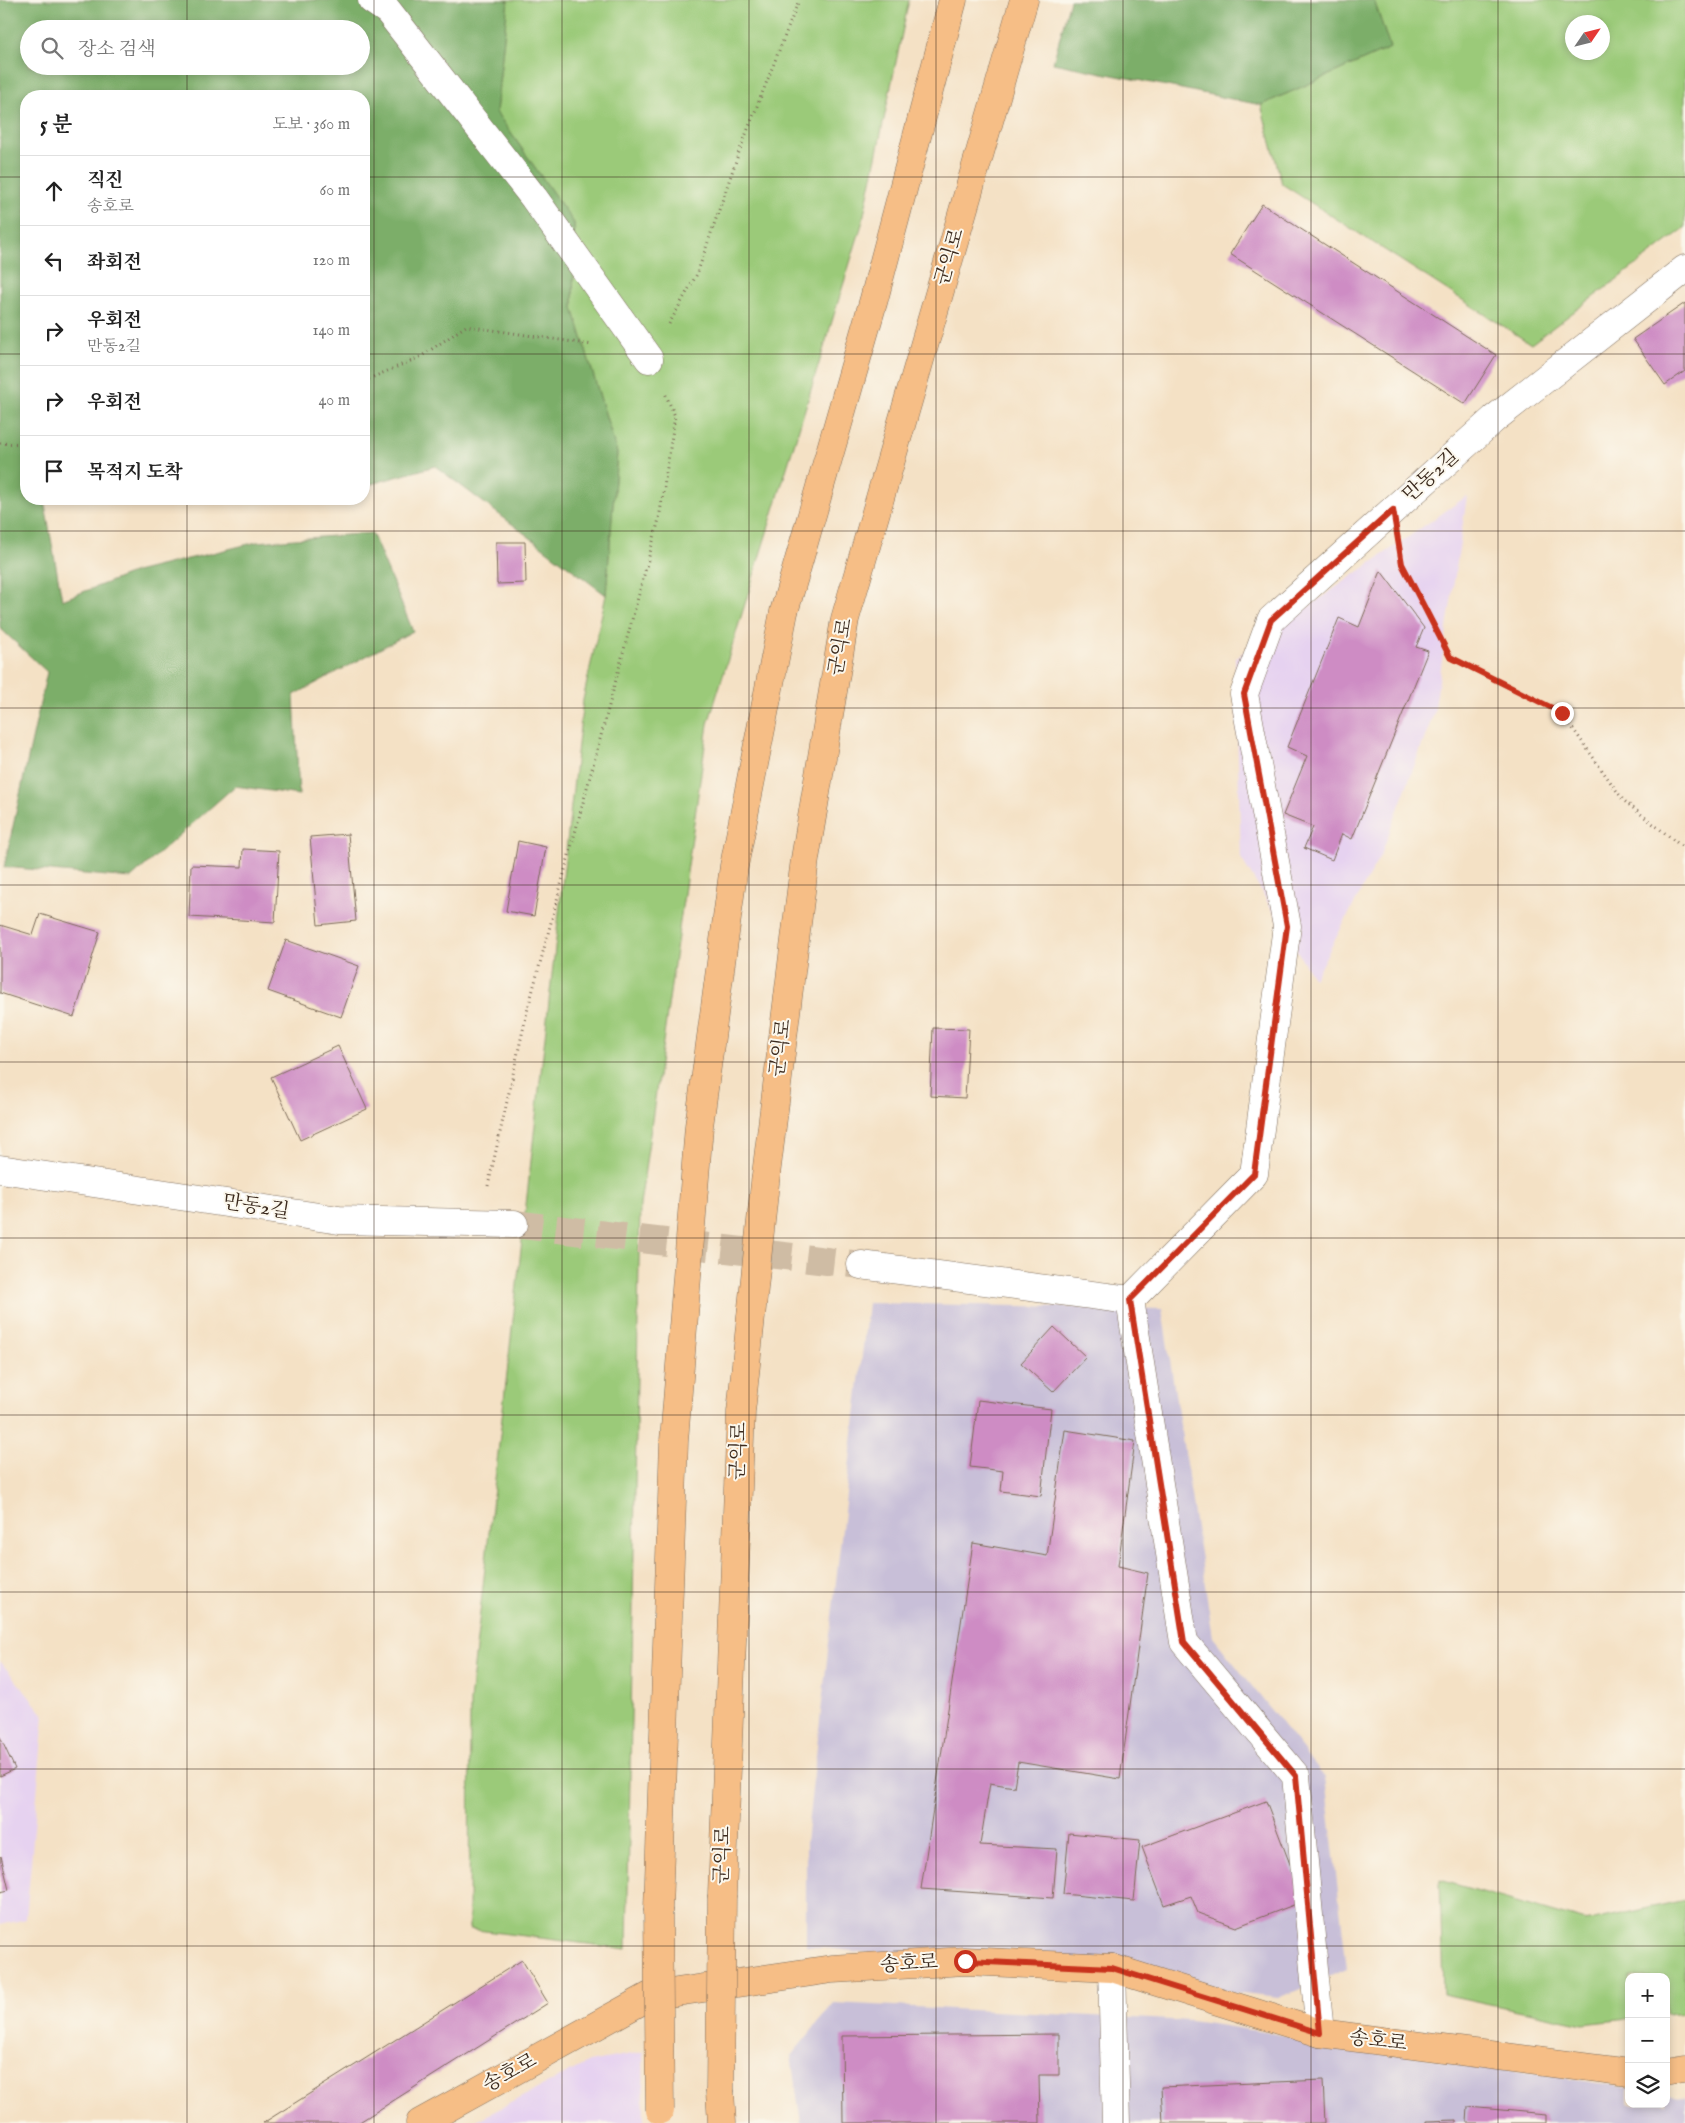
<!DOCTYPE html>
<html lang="ko">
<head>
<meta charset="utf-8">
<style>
	body { margin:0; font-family:"IM FELL English","Noto Serif KR",serif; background:#f2f2f2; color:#222 }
	.controls { position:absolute; right:15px; bottom:15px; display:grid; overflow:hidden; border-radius:10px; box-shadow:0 2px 8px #0003 }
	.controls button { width:45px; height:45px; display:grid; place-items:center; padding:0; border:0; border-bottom:1px solid #e0e0e0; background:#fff; color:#222; font:25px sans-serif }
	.compass { position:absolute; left:1565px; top:15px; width:45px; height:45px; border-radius:50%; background:#fff; box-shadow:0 2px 8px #0003; rotate:55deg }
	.stop { position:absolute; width:15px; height:15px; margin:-11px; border:4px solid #c8321e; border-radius:50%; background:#fff }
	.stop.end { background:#c8321e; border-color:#fff; box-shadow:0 1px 5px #0008 }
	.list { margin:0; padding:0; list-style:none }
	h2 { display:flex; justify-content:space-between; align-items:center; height:65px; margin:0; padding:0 20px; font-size:21px }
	h2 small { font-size:16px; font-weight:400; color:#767676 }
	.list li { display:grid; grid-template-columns:32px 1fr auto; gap:15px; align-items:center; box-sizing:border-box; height:70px; padding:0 20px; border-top:1px solid #e0e0e0 }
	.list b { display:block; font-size:19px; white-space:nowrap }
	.list p { margin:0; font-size:16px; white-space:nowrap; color:#767676 }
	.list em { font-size:16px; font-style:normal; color:#767676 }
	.icon { flex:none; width:28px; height:28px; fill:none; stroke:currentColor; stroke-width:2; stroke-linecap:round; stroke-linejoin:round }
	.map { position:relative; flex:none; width:1685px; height:2123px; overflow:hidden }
	.search { position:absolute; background:#fff; box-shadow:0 2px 8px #0003; left:20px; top:20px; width:350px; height:55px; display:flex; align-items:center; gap:12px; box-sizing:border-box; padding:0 18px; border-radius:28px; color:#767676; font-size:19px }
	.panel { position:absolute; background:#fff; box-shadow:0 2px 8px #0003; left:20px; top:90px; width:350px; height:415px; border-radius:20px }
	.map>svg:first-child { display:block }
	.built { fill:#e6d2f0 }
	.industrial { fill:#c8bfd8 }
	.green { fill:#9bca79; stroke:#6b7a4c; fill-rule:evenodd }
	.forest { fill:#7cae69; stroke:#5c6c44; fill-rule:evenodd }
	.building { fill:#ce8cc4 }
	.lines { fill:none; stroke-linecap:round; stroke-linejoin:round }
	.minor-tunnel { stroke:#cfbca4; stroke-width:28; stroke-dasharray:28 14; stroke-linecap:butt }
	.minor-casing { stroke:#7c6a58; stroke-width:29 }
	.major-casing { stroke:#7c6a58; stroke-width:29 }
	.highway-casing { stroke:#7c6a58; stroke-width:29 }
	.path { stroke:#7c6a58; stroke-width:3; stroke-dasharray:1 4; stroke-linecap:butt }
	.minor { stroke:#fff; stroke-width:28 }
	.major { stroke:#f6be86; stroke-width:28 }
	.highway { stroke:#f6be86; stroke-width:28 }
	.highway-bridge-casing { stroke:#7c6a58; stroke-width:29; stroke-linecap:butt }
	.highway-bridge { stroke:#f6be86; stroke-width:28 }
	.route { stroke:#c8321e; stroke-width:6 }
	.grid { fill:none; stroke:#3b2a1e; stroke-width:1; stroke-opacity:0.55 }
	.labels { text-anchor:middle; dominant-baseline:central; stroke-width:4; stroke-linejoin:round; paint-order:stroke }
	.street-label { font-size:20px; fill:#3b2a1e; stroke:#fbf7ec }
</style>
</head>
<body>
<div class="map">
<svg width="1685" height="2123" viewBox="0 0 1685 2123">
	<rect width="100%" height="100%" fill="#fbf7ec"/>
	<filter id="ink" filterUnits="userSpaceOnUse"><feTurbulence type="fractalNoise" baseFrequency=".02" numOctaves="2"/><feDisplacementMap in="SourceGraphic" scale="10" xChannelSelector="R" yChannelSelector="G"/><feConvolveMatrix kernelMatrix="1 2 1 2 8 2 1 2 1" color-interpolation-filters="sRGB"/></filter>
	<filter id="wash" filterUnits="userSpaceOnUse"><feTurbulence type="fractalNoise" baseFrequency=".0096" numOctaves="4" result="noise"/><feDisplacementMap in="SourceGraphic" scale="20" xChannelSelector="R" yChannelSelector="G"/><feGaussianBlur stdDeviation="1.12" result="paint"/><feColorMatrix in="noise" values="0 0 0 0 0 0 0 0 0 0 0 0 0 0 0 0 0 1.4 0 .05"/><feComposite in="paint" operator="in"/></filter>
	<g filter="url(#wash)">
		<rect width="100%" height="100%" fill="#f4e1c5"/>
		<!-- built -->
		<path class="built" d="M1467 496 1434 713 1382 852 1314 979 1241 858 1235 658Z
			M0 1661 44 1715 26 1919 0 1925Z
			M643 2052 644 2123H472L589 2062Z"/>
		<!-- industrial -->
		<path class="industrial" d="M868 1303 1162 1309 1213 1637 1325 1778 1347 1969 1279 1998 806 1946V1842Z
			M834 2003 1191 2021 1629 2088V2104H1666V2093L1685 2096V2123H801L791 2056Z"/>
		<!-- green -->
		<path class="green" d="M508 0H909L862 224 708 724 640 1205 627 1949 469 1929 470 1701 583 700 606 595 617 453 573 308 574 223 496 112Z
			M1374 0H1685V228L1531 344 1282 184 1261 105 1390 48ZM1572 22H1602V52H1572Z
			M1440 1880 1585 1922 1685 1900V2013L1666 2015V1977H1629V2019L1583 2024 1443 1994Z"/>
		<!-- forest -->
		<path class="forest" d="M0 0H508L496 112 574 223 573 308 617 453 606 595 435 466 364 486V96H26V499H44L62 600 135 572 257 542 372 533 413 631 294 695 299 795 235 786 131 878 4 867 47 672 0 628ZM29 29H361V66H29Z
			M1070 0H1374L1390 48 1261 105 1053 63Z"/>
		<g id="blocks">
			<!-- building -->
			<path class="building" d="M1262 204 1496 355 1465 404 1230 254Z
				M1685 303V371L1665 385 1633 339Z
				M496 542H525L526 583 497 584Z
				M1381 571 1424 628 1416 647 1428 651 1352 839 1342 834 1332 860 1304 848 1313 827 1283 815 1307 756 1287 747 1339 618 1359 627Z
				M348 834 356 921 318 925 310 837Z
				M518 841 546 847 534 916 506 911Z
				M243 849 279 851 275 922 189 917 191 865 242 867Z
				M40 914 100 932 74 1017 0 993V925L33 935Z
				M286 940 359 966 341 1017 268 991Z
				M933 1028 969 1029 965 1098 930 1096Z
				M338 1046 367 1109 300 1140 271 1077Z
				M1054 1327 1086 1357 1053 1392 1021 1363Z
				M978 1400 1051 1409 1041 1496 1001 1491 1003 1471 970 1467Z
				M1065 1430 1135 1441 1118 1566 1148 1573 1120 1779 1018 1762 1014 1787 990 1783 980 1845 1057 1849 1053 1898 921 1889 973 1543 1047 1556Z
				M0 1737 15 1769 0 1776Z
				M1266 1801 1304 1901 1236 1927 1198 1913 1191 1896 1164 1905 1142 1847Z
				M1069 1833 1140 1840 1134 1901 1063 1894Z
				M1 1856 9 1890 0 1892V1857Z
				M522 1960 548 2003 358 2123H263Z
				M1059 2034V2075H1039L1040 2123H843L842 2036Z
				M1323 2080 1325 2123H1163L1161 2087Z
				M1468 2107 1546 2114V2123H1467Z
				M1456 2120V2123H1427V2121Z"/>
		</g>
	</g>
	<g filter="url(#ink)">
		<use href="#blocks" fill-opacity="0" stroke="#7c6a58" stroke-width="1"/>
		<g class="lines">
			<!-- minor-tunnel -->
			<path class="minor-tunnel" d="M514 1224 861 1265"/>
			<!-- minor casing -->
			<g class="minor-casing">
				<path id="minor" d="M372 0 388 11 534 198 649 359
					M0 1169 339 1220 514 1224
					M861 1265 1130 1300 1184 1642 1296 1776 1320 2033
					M1130 1300 1254 1174 1287 926 1244 694 1271 620 1494 419 1685 269
					M1112 1968 1116 2123"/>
			</g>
			<!-- major casing -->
			<g class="major-casing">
				<path id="major" d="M1666 2071 1685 2068
					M420 2123 650 1996 832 1969 965 1961 1112 1968 1320 2033 1629 2073"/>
			</g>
			<!-- highway casing -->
			<g class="highway-casing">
				<path id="highway" d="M722 1895 741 1412 765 1183 805 859 845 619 1024 0
					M658 1909 674 1441 699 1126 734 866 784 612 874 299 953 0
					M720 2092 722 2123"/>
			</g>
			<!-- path -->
			<path class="path" d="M669 324 697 274 739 152 799 0
				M364 381 420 357 466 326 593 345
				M0 443 26 444
				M1400 553 1402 564 1450 657 1562 713 1623 800 1685 849
				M488 1186 527 1012 659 519 675 416 665 393"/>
			<!-- minor -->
			<use href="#minor" class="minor"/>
			<!-- major -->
			<use href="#major" class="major"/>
			<!-- highway -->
			<use href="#highway" class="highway"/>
			<!-- highway-bridge casing -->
			<g class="highway-bridge-casing">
				<path id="highway-bridge" d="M658 1909 660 2110
					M720 2092 722 1895"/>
			</g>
			<!-- highway-bridge -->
			<use href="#highway-bridge" class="highway-bridge"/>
		</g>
	</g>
	<g class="lines" filter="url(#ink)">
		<!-- route -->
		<path class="route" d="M965 1961 1112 1968 1320 2033 1296 1776 1184 1642 1130 1300 1254 1174 1287 926 1244 694 1271 620 1393 510 1402 564 1450 657 1562 713"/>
	</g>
	<!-- grid -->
	<path class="grid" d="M187 0V29M374 0V2123M562 0V2123M749 0V2123M936 0V2123M1123 0V2123M1311 0V2123M1498 0V2123M187 66V96M0 177H26M364 177H1685M0 354H26M364 354H1685M187 499V2123M0 531H1685M0 708H1685M0 885H1685M0 1062H1685M0 1238H1685M0 1415H1685M0 1592H1685M0 1769H1685M0 1946H1685"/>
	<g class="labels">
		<!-- street labels -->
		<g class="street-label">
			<text transform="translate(950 257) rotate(-74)">군익로</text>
			<text transform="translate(1431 476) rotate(-42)">만동2길</text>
			<text transform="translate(841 647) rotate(-80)">군익로</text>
			<text transform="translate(781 1048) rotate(-83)">군익로</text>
			<text transform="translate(256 1207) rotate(9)">만동2길</text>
			<text transform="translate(739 1451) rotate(-88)">군익로</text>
			<text transform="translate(723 1855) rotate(-88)">군익로</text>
			<text transform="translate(909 1964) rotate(-3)">송호로</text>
			<text transform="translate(1378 2041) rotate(7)">송호로</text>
			<text transform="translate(510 2073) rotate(-29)">송호로</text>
		</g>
	</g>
</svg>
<div class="controls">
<button>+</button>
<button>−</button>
<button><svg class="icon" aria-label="layers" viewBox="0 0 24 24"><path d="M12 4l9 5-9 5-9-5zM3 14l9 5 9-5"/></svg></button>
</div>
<svg class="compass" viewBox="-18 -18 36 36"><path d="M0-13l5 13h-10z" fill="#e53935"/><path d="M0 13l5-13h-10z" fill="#767676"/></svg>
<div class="stop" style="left:965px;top:1961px"></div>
<div class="stop end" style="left:1562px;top:713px"></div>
<div class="search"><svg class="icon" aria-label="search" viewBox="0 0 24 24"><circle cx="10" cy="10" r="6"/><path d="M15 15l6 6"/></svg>장소 검색</div>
<section class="panel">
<h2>5 분<small>도보 · 360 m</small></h2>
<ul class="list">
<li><svg class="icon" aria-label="ahead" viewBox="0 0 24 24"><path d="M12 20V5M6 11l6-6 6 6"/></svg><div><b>직진</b><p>송호로</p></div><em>60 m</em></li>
<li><svg class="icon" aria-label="left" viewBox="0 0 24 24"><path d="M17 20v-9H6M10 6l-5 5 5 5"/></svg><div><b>좌회전</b></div><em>120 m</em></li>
<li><svg class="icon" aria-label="right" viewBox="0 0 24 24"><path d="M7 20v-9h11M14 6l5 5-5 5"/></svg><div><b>우회전</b><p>만동2길</p></div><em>140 m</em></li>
<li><svg class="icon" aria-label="right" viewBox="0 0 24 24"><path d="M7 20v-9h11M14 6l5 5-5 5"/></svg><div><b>우회전</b></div><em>40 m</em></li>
<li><svg class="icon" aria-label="arrive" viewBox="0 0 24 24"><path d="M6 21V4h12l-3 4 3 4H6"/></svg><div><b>목적지 도착</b></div></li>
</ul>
</section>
</div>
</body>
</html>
